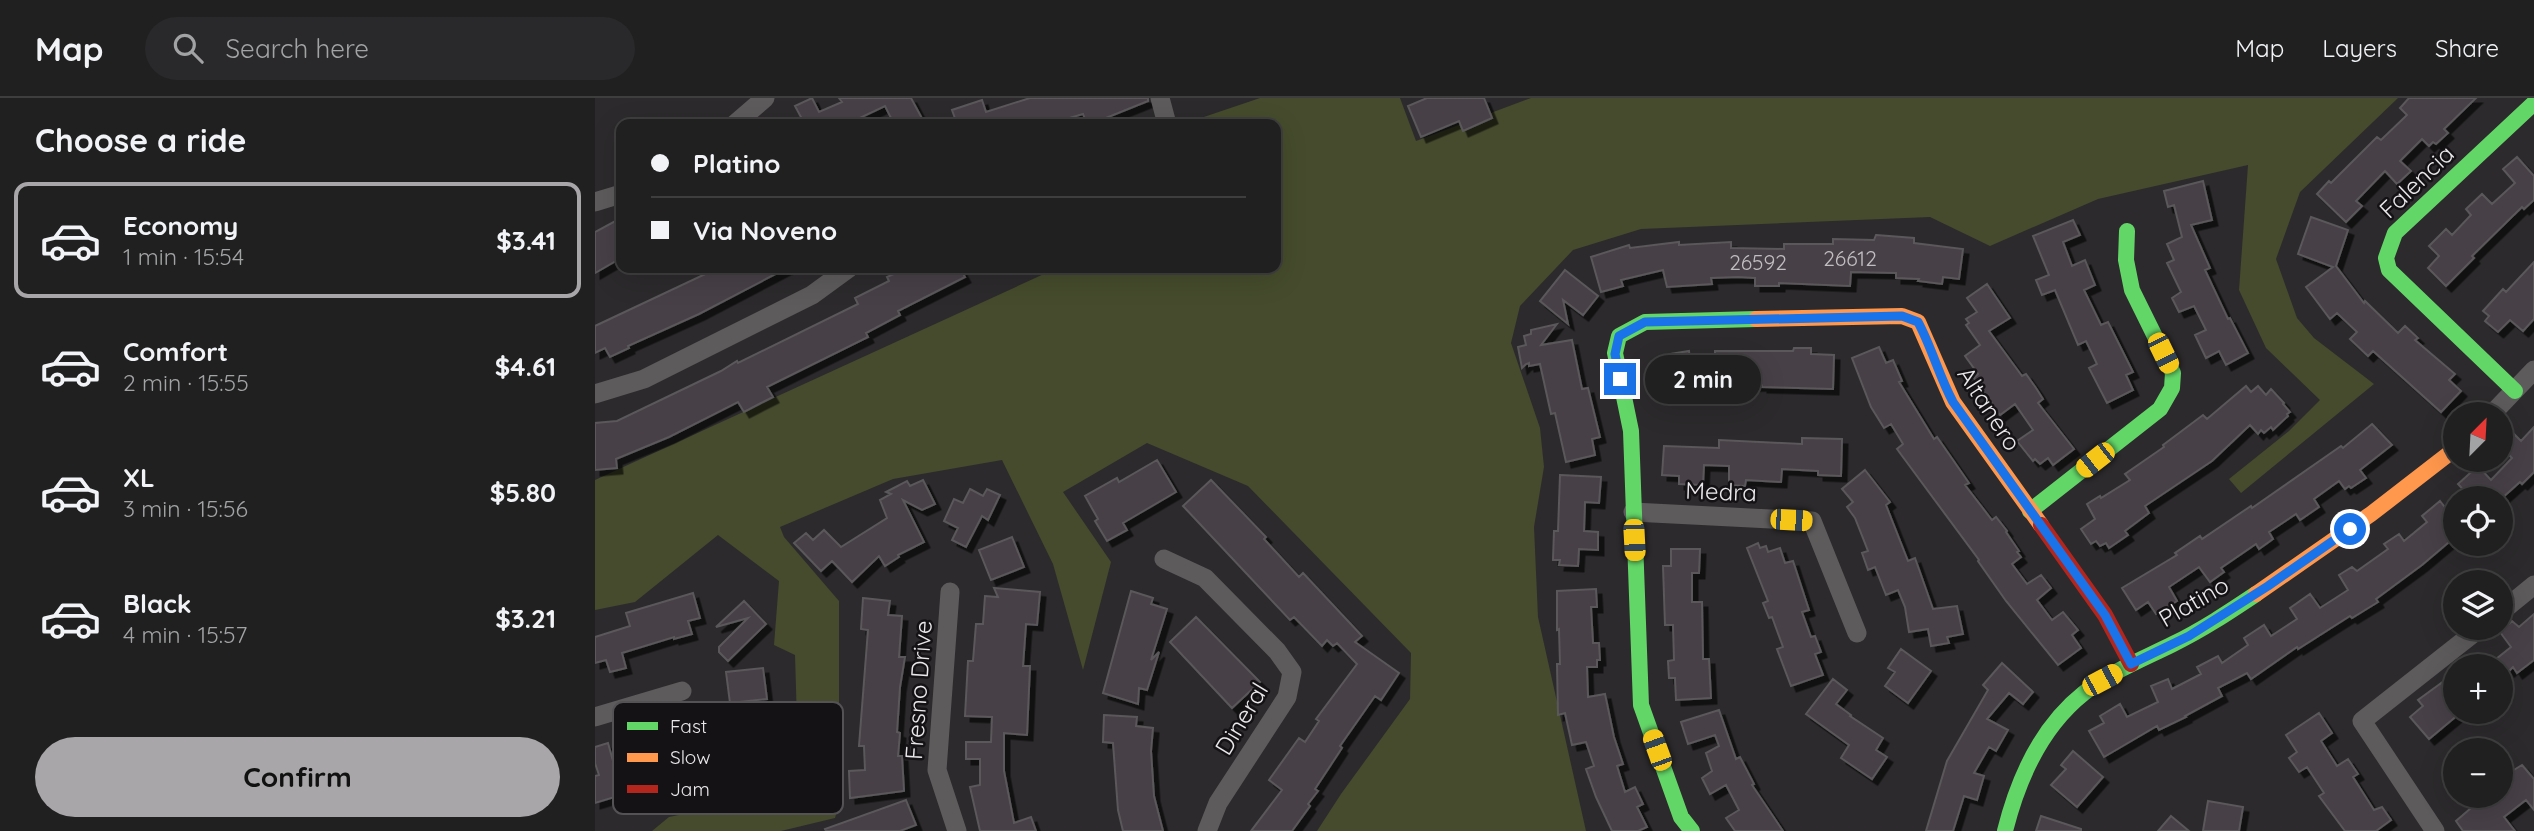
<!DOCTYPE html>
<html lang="en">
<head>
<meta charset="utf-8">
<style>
  :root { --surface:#212021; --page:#29282a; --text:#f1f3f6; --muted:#a2a3a5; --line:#3e3e3f; --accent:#a8a6a8 }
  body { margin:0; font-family:Quicksand,sans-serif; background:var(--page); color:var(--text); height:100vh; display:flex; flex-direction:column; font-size:26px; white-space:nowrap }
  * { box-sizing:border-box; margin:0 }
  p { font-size:23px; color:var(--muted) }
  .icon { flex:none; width:38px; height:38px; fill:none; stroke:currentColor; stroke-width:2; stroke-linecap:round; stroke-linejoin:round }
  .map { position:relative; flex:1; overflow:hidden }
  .drawer { display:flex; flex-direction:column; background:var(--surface); width:595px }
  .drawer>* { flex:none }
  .guide { position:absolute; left:21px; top:21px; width:665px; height:154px; border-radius:14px; box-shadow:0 7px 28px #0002,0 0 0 2px var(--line); display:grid; align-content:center; height:154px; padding:0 35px; background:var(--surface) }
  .needle { width:46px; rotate:24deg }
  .controls { position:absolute; left:1848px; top:304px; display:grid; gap:14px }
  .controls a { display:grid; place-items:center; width:70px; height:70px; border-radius:50%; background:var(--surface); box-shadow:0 7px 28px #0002,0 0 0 2px var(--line); font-size:35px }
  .end { position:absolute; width:32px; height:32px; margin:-16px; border:9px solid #1a73e8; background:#fff; box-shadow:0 0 0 4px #fff }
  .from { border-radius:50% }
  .bubble { position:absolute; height:49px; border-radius:24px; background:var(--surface); box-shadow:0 7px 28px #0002,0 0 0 2px var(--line); font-size:23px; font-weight:800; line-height:49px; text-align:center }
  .car { position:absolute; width:21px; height:42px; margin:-21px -10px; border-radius:9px; box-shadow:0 0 5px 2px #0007; background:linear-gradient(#f5c518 24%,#345 0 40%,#f5c518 0 76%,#345 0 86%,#f5c518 0) }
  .guide b { display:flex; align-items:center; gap:24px; height:66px; font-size:26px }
  .guide b+b { border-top:2px solid var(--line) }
  .guide i { width:18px; height:18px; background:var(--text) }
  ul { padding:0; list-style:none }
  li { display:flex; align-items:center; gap:21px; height:116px; margin:0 14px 10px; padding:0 21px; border:4px solid transparent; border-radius:14px }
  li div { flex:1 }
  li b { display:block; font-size:26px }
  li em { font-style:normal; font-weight:800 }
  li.selected { border-color:var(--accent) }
  li>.icon { width:63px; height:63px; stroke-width:1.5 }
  h2 { padding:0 35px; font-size:32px; line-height:84px }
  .primary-button { display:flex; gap:14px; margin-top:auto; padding:14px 35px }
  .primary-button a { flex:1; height:80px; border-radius:42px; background:var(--accent); color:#111; font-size:28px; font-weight:800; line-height:80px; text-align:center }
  header { display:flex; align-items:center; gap:42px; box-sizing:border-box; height:98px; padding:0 35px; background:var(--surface); border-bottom:2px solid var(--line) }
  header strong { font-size:33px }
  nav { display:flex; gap:38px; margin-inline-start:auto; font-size:24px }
  .search { width:490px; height:63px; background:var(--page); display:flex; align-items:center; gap:18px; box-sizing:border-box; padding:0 24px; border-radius:38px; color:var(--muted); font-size:26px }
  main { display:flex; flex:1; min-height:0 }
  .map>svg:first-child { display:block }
  .green { fill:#454b2c }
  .building { fill:#473f47; stroke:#5a585a; stroke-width:2; filter:url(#shadow) }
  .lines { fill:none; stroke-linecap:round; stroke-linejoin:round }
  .street { stroke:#5d5b5c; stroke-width:19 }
  .fast { stroke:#63d668; stroke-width:16 }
  .slow { stroke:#ff974d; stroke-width:16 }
  .jam { stroke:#b3261e; stroke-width:16 }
  .route { stroke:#1a73e8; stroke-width:9 }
  .labels { text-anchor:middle; stroke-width:5; stroke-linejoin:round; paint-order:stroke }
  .number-label { font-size:21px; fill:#c1bec1 }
  .street-label { font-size:24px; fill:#eae8ea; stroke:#141214 }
  .key { fill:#141214; stroke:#545254; stroke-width:2 }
  .key-label { font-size:19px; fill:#eae8ea }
</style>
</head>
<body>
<header>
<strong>Map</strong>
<div class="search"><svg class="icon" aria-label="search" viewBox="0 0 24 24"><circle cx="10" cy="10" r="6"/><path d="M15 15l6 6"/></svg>Search here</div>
<nav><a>Map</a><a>Layers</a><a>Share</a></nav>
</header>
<main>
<section class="drawer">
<h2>Choose a ride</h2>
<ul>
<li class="selected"><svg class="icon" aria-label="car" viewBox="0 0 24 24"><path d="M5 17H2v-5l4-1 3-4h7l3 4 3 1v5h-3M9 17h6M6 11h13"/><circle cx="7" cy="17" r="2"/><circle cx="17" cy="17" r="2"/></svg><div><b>Economy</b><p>1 min · 15:54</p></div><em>$3.41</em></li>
<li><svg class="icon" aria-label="car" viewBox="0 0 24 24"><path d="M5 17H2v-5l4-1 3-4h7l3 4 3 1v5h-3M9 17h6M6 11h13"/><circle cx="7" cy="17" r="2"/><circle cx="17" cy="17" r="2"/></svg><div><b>Comfort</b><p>2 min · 15:55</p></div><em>$4.61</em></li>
<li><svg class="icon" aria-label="car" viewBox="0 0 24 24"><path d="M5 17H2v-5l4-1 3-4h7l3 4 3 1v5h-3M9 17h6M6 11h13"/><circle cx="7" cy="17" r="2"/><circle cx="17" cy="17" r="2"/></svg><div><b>XL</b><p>3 min · 15:56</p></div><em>$5.80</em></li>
<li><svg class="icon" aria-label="car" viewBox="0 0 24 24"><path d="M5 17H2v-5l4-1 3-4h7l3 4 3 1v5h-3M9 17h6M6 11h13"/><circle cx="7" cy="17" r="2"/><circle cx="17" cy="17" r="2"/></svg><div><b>Black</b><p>4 min · 15:57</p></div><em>$3.21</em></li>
</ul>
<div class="primary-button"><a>Confirm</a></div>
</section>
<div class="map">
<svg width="1939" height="733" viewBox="0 0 1939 733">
  <defs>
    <filter id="shadow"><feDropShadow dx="5.5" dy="5.5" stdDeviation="0" flood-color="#0009"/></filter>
  </defs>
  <rect width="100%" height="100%" fill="#2c2a2c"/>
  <path class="green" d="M665 0H805L821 43 936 0H1803L1705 94 1681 161 1702 220 1719 240 1779 286 1646 395 1634 381 1694 333 1725 302 1671 250 1644 192 1653 67 1503 101 1395 148 1335 119 1046 131 978 152 925 208 916 245 945 330 949 369 939 429 943 519 991 733H722L746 696 815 601 816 555 653 388 552 345 468 394 516 464 488 572 458 466 407 362 298 381 185 429 189 439 244 503V706L240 720 186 733H57L74 719 108 712 217 698 224 631 202 624 200 557 179 547 184 483 123 437 40 504 0 512V382L462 170H681V26H597V23Z"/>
  <path class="building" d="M217 0 224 14 247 4 244 0H316L330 26H299L290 8 252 26H195L207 21 200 8Z
    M435 0H553V3L496 26H492L488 16 454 26H362L357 12 387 2 391 14Z
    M832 0H889L897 20 868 33 864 23 826 39 813 8Z
    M1814 0H1881L1849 31 1853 35 1841 46 1838 44 1834 48 1827 41 1805 63 1816 73 1802 86 1790 73 1761 103 1767 108 1751 124 1722 96 1734 83 1736 85 1782 39 1786 42 1812 17 1805 10Z
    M1922 59 1939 78V102L1929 111 1927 109 1877 158 1879 160 1851 188 1833 170 1844 158 1834 148 1851 131 1857 137 1876 117 1871 111 1887 96 1897 106 1920 85 1908 71Z
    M1608 83 1617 122 1596 127 1615 170 1610 172 1633 221 1635 220 1653 255 1631 267 1624 253 1611 260 1600 237 1611 232 1599 208 1584 214 1577 200 1586 194 1572 165 1579 162 1572 146 1587 139 1579 107 1573 109 1569 93Z
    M1716 119 1753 132 1741 168 1769 205 1770 203 1803 235 1810 228 1823 240 1820 242 1860 276 1854 282 1866 293 1846 314 1778 253 1773 258 1755 241 1762 234 1742 215 1735 221 1711 189 1738 169 1703 156Z
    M26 120V160L0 175V134Z
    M1478 122 1485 137 1468 144 1477 168 1490 162 1500 187 1489 192 1506 227 1513 224 1538 274 1531 277 1538 292 1512 305 1494 270 1502 266 1491 243 1483 247 1460 192 1447 197 1441 182 1454 177 1438 138Z
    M1281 137 1319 140V145L1368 151 1364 181 1348 179 1347 186 1323 183 1324 181 1301 180V175L1256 174 1255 188 1184 185V188H1160V180L1143 179 1116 180 1117 186 1072 189 1068 172 1026 182 1028 188 1006 194 996 159 1034 147 1035 150 1084 144V147L1136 144V150L1189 151V146H1238V141L1279 142Z
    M1939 164V221L1928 233 1915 222 1903 234 1890 223 1894 218 1888 213 1908 191 1911 194Z
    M123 170H192L104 216 33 248 34 250 15 259 10 250 0 255V228Z
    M312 170H365L370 179 303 213 305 217 271 235 273 239 172 289 178 299 166 305 149 314 143 304 74 339 21 361 22 370 0 372V325L22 323 126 273 142 263 143 265 263 206 260 200 294 183 292 179Z
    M970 172 1003 198 988 217 968 202 973 226 945 203Z
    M1392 186 1415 220 1394 233 1427 278 1431 276 1441 290 1448 301 1443 305 1479 351 1458 367 1453 360 1445 366 1440 361 1438 363 1422 343 1438 332 1420 306 1405 317 1379 280 1383 276 1370 258 1385 247 1371 227 1374 225 1371 221 1382 214 1372 200Z
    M962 226 946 247 977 242 987 291 993 290 1005 339 997 341 1000 357 971 364 960 315 956 316 945 266 934 268V265L931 266 927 270 923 249 931 247 929 238 936 236V232Z
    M1284 249 1291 265 1298 262 1307 283 1304 284 1339 341 1342 339 1374 385 1370 387 1397 422 1401 419 1412 433 1411 434 1424 453 1422 454 1426 459 1417 466 1432 486 1446 477 1456 490 1442 502 1457 522 1468 514 1483 532 1477 537 1486 550 1463 567 1411 503 1383 463 1384 462 1302 351 1308 346 1296 326 1289 330 1276 309 1257 260Z
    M1199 250H1216V256L1239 257 1238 291 1167 289V287L1099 291V293L1059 299 1056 273 1072 271 1071 260 1076 259 1075 256 1094 253 1095 262 1120 261V253H1198Z
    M1651 288 1656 294 1663 288 1671 297 1676 291 1689 305 1688 306 1695 314 1692 316 1693 318 1678 332 1676 329 1669 335 1666 332 1663 336 1655 327 1617 363 1550 408 1554 415 1530 433 1533 437 1514 450 1511 445 1505 448 1501 443 1496 446 1486 431 1500 421 1492 406 1505 398 1506 400 1535 382 1530 376 1569 349 1568 347 1608 317 1612 321Z
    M1777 326 1797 347 1765 372 1771 380 1756 390 1754 388 1750 391 1744 383 1719 401 1724 409 1705 422 1701 416 1674 434 1678 441 1664 451 1661 446 1626 470 1629 474 1615 484 1604 469 1574 489 1582 503 1561 516 1553 504 1541 512 1527 490 1582 457 1580 455 1605 438 1607 441 1656 408 1657 410 1746 348 1748 350Z
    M1939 329V374L1927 386 1925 384 1906 401H1877L1863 386 1883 368 1896 382 1917 360 1906 349V344L1917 334 1926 343Z
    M1207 340 1247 341 1246 378 1223 377V373L1187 371 1186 384 1151 382 1150 388 1134 387V368L1109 367 1108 387 1084 386V378L1067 377 1069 348 1124 350V342L1207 346Z
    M562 362 581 394 528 425 532 432 512 443 500 423 503 421 490 398 522 380 524 384Z
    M1270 372 1295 404 1291 407 1313 463 1320 460 1338 511 1362 508 1368 536 1352 539 1354 545 1336 548 1333 531 1314 534 1310 509 1303 492 1291 497 1280 469 1273 472 1267 455 1273 453 1260 420 1252 409 1258 404 1247 391Z
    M965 377 1006 379 1004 405 990 404 989 433 1003 434V452L984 451 983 468 964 467 965 462H958L959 433H963Z
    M328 382 340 406 327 412 308 402 329 444 303 457 304 459 290 468 284 458 257 484 237 463 226 473 199 445 211 435 218 442 229 432 246 449 292 420 285 402 296 396 291 394 312 383 315 388Z
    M616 382 671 439 669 441 704 479 708 475 767 538 760 544 804 575 786 602 780 598 745 648 747 650 720 691 723 693 713 706 715 708 697 733H656L687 692 674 682 704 640 710 644 724 623 721 621 762 566 742 545 738 548 732 542 727 548 699 519 695 522 588 408Z
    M375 391 388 398 392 391 405 397 393 422 387 418 371 449 357 442 363 430 349 423 359 401 368 405Z
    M1845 403 1860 422V439L1827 467 1781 501 1783 504 1757 520 1755 518 1703 551 1702 549 1656 581 1652 575 1623 590 1627 598 1590 618 1591 619 1564 632 1562 628 1509 659 1494 633 1509 625 1505 618 1525 606 1532 619 1563 604 1556 588 1573 581 1577 591 1606 576 1602 569 1623 558 1627 565 1653 547 1649 540 1669 527 1676 538 1702 521 1695 510 1715 496 1725 510 1753 492 1744 477 1757 469 1762 473 1793 451 1789 446 1804 436 1809 443 1832 424 1827 418Z
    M417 439 429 469 396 482 384 452Z
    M1163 445 1165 450 1171 448 1173 454 1185 450 1190 465 1198 463 1214 512 1207 514 1216 539 1220 538 1226 554 1220 556 1228 577 1196 588 1182 551 1188 549 1177 519 1174 520 1168 505 1173 503 1152 450Z
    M1076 451H1105L1104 475H1097V504H1107L1108 561H1114L1116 600 1081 602 1080 580H1074L1073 563 1079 562 1078 527H1070L1068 468H1076Z
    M399 490 445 494 442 527 431 526 428 568H435L432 637 409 635V673L419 725 436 719 441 733H385L375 689 385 687V661H371V644H396L397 619 370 618 373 563H378L381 526H388L390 498 403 499Z
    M1001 491 1002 509H996L998 545H1004L1005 562H1002V569H992L993 599 1010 596 1019 639 1028 666 1022 668 1030 694 1040 689 1048 706 1042 709 1052 729 1043 733H1017L1001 699 991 671 999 668 991 644 977 647 970 615 963 617 962 566H965L964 531 962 532V493Z
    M536 493 558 500 556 506 572 511 556 562 564 554 552 592 544 590 543 606 508 595Z
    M98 495 105 520 93 523 97 536 79 541V539L27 555 31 570 15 574 11 562 0 565V539L35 528 31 515Z
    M268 500 295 503 293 517 307 518 304 559H310L305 589 302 634 305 635 303 658H307L309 693 255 700 254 673 270 672 269 648H264L273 532 266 531Z
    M149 503 171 526 133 563 124 554V549L153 520 121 529Z
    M1939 516V562L1922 575 1918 569 1914 573 1910 569H1891L1916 549 1905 534 1917 523 1924 529Z
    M601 519 665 584 637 610 575 544Z
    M1306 551 1336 573 1313 605 1290 588 1300 574 1293 570Z
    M1407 565 1438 594 1428 606 1414 595 1392 621 1413 632 1401 653 1394 649 1379 675 1389 678 1382 702 1369 698 1358 733H1331L1352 663 1393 592 1388 587Z
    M168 570 172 601 135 605 131 574Z
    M1860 575V614L1864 616 1834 641 1815 619 1828 608 1823 602Z
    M1238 581 1252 592 1241 606 1256 617 1255 618 1288 640 1281 652 1292 659 1277 681 1246 660 1254 647 1211 616Z
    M1124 612 1141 661 1145 659 1159 686 1157 687 1188 733H1140L1131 720 1144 712 1131 687 1115 696 1107 680 1117 673 1111 655 1124 648 1120 637 1093 646 1086 624Z
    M1724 615 1737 635 1726 643 1742 668 1753 661 1763 676 1758 679 1779 712 1787 709 1796 722 1781 733H1750L1724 698 1729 695 1712 669 1704 674 1694 660 1702 654 1691 637Z
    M509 617 542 619 541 628 558 630 556 653 559 698 568 733H528L523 712 518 645 508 644Z
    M109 630 118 659 106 662 113 684 95 690 92 680 50 694 49 690 0 705V678L4 677 0 665V649L13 645 21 674 52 665 43 638 65 631 68 643Z
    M1478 653 1508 679 1482 709 1456 687 1471 671 1466 667Z
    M1927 667 1939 681V712L1931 702 1909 719 1920 733H1868L1861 723 1890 698H1906V680Z
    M311 702 321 727 305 733H231L230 731Z
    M1613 703 1648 709 1644 733H1608Z
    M1446 718 1486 731V733H1441Z
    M1576 718 1594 733H1563Z"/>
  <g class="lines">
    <path class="street" d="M565 0 572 26
      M140 26 170 0
      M0 104 26 96
      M0 296 49 281 217 197 254 170
      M1896 317 1939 272
      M1038 414 1217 423 1262 535
      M569 461 610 480 682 553 697 574 692 599 623 705 612 733
      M355 494 342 672 362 733
      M1906 514 1939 487
      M0 619 87 593
      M1840 733 1767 623 1885 530"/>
    <path class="fast" d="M1920 293 1794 172 1791 160 1800 135 1939 5
      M1435 413 1565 311 1577 290 1578 275 1537 192 1531 162 1532 133
      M1097 733 1086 719 1046 607 1036 333 1020 255 1024 238 1050 224 1161 221
      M1410 733C1423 681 1446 629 1489 595 1515 574 1548 561 1578 546 1607 532 1634 514 1661 496"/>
    <path class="slow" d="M1161 221 1307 218 1323 224 1358 304 1446 427
      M1661 496 1776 416 1860 351"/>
    <path class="jam" d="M1446 427 1510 517 1536 566"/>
  </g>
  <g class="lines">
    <path class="route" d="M1025 281 1020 256 1024 238 1050 224 1307 218 1323 224C1337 250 1344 278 1358 304L1510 517 1536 566 1594 538 1673 488 1755 431"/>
  </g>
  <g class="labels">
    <g class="number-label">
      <text x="1255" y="168">26612</text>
      <text x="1163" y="172">26592</text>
    </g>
    <g class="street-label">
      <text transform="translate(1822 84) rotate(-44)" y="8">Falencia</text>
      <text transform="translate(1394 311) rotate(57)" y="8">Altanero</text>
      <text transform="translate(1126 394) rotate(2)" y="8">Medra</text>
      <text transform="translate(1599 504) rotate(-30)" y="8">Platino</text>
      <text transform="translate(324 592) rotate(-86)" y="8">Fresno Drive</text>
      <text transform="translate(647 621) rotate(-59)" y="8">Dineral</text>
    </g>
  </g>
  <rect x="18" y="604" width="230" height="112" rx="10" class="key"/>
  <rect x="32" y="624" width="31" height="8" fill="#63d668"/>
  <rect x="32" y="655" width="31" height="9" fill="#ff974d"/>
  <rect x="32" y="687" width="31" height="8" fill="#b3261e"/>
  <g class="key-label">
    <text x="75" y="635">Fast</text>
    <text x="75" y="666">Slow</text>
    <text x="75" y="698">Jam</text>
  </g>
</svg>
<div class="controls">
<a><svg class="needle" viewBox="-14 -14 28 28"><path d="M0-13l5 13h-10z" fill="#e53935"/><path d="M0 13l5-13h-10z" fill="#a2a3a5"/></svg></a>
<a><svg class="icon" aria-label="locate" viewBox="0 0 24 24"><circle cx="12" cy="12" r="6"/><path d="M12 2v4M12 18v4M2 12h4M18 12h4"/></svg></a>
<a><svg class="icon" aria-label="layers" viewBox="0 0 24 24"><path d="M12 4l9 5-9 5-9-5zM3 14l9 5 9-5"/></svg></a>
<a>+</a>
<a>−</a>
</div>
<i class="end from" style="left:1755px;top:431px"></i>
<i class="end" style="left:1025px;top:281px"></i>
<div class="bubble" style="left:1050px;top:257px;width:116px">2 min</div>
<i class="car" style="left:1568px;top:255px;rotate:154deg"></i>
<i class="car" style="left:1500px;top:362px;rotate:232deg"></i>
<i class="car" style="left:1196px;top:422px;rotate:93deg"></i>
<i class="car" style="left:1039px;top:442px;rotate:177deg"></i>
<i class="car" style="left:1507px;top:582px;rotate:62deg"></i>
<i class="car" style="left:1062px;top:652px;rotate:340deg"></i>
<div class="guide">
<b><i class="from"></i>Platino</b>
<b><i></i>Via Noveno</b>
</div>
</div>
</main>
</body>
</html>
